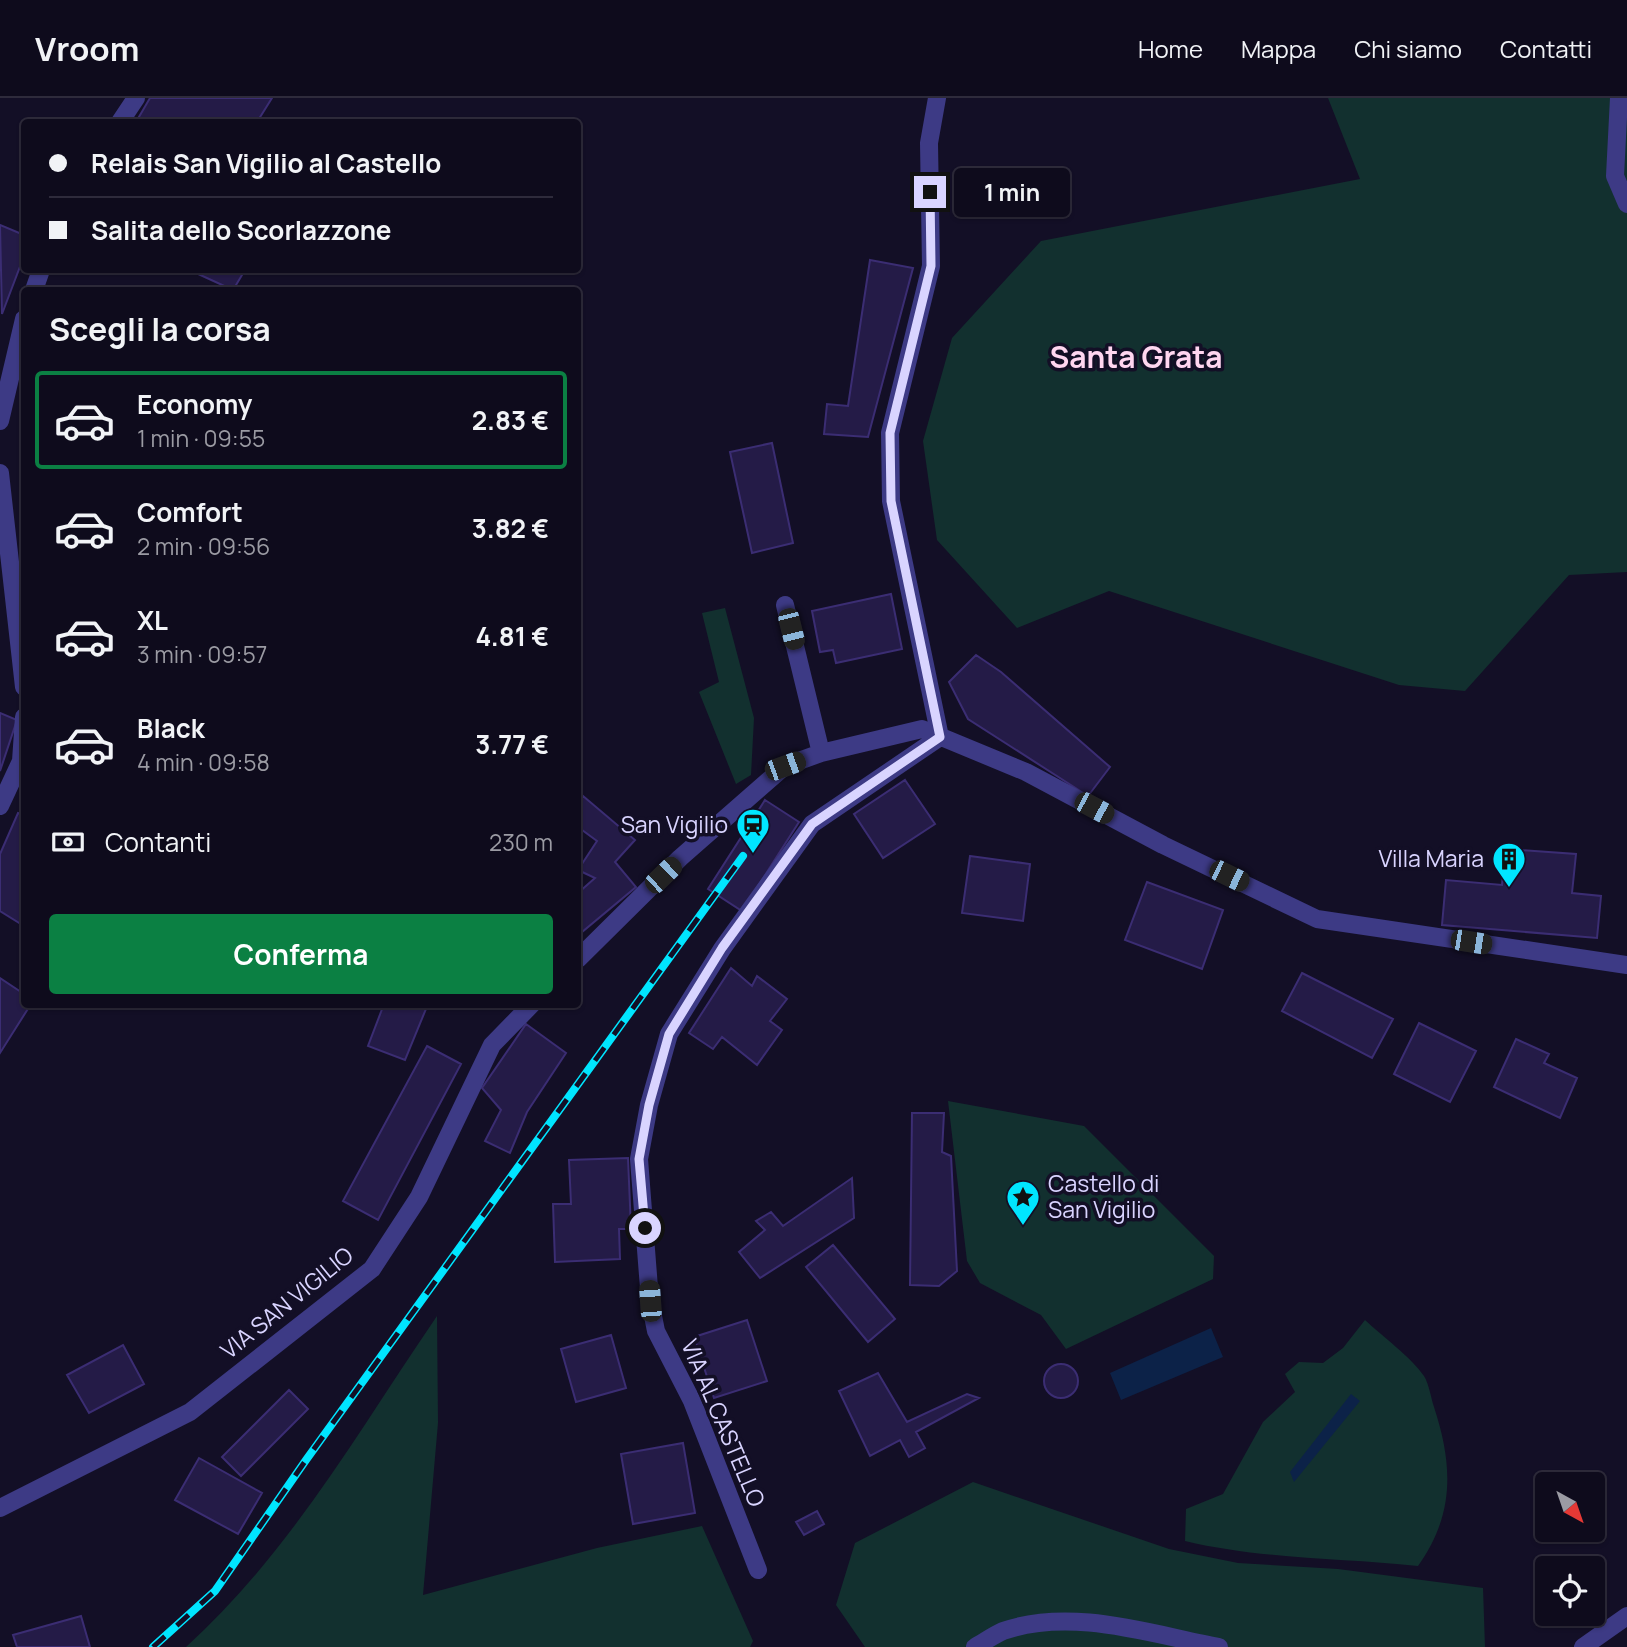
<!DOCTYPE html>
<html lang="it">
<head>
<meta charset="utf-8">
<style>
  :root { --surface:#0e0b1c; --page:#171425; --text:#f1f3f6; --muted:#9b9ba3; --line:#2e2b3b; --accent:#0b8043 }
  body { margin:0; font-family:Manrope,sans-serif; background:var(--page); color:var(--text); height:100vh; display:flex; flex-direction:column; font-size:26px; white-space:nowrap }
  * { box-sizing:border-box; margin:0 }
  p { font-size:23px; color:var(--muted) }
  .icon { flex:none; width:38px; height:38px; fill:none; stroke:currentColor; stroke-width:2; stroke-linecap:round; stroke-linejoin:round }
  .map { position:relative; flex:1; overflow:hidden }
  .side { position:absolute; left:21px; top:189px; width:560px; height:721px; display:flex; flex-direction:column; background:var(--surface); border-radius:7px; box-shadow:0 2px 5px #0004,0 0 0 2px var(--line) }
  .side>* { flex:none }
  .hud { position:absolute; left:21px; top:21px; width:560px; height:154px; border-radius:7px; box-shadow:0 2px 5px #0004,0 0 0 2px var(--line); display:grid; align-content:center; height:154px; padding:0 28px; background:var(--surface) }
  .needle { width:46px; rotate:140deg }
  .tools { position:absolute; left:1535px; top:1374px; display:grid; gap:14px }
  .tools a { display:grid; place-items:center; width:70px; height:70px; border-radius:7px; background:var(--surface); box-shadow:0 2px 5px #0004,0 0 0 2px var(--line); font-size:35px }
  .end { position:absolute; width:32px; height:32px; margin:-16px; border:9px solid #d9d4ff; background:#111; box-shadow:0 0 0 4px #111 }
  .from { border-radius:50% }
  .bubble { position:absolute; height:49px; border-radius:7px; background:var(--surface); box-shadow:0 2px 5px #0004,0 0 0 2px var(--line); font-size:23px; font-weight:700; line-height:49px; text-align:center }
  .car { position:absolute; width:21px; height:42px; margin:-21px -10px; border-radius:9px; box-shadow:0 0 5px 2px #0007; background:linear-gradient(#222 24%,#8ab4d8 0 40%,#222 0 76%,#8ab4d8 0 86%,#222 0) }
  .hud b { display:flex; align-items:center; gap:24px; height:66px; font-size:26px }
  .hud b+b { border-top:2px solid var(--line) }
  .hud i { width:18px; height:18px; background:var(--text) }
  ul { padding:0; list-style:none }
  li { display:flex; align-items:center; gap:21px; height:98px; margin:0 14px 10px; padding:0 14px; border:4px solid transparent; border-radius:7px }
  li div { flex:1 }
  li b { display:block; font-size:26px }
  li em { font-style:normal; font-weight:700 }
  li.current { border-color:var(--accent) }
  li>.icon { width:63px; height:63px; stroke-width:1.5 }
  h2 { padding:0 28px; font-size:32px; line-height:84px }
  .pay { display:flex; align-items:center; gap:18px; height:77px; padding:0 28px; font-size:26px }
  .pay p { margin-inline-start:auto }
  .cta { display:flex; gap:14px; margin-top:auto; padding:14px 28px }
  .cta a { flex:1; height:80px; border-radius:7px; background:var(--accent); color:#fff; font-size:28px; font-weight:700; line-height:80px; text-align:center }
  header { display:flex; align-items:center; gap:42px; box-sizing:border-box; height:98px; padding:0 35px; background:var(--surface); border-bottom:2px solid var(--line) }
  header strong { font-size:33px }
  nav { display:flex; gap:38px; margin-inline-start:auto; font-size:24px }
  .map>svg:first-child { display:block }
  .green { fill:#12302f }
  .water { fill:#0c2248 }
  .building { fill:#241b47; stroke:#3b2d73; stroke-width:2 }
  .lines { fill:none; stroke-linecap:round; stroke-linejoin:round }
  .minor { stroke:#3d3a85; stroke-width:18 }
  .rail-casing { stroke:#00e5ff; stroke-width:8 }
  .rail { stroke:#130f26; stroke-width:5; stroke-dasharray:16; stroke-linecap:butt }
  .route { stroke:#d9d4ff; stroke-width:9 }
  .labels { text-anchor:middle; stroke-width:7; stroke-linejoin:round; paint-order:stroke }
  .poi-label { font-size:23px; fill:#d9d4ff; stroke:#130f26; text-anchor:end }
  .street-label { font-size:23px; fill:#d9d4ff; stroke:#130f26 }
  .district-label { font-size:30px; font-weight:bold; fill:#ffd6f0; stroke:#130f26 }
</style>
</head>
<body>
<header>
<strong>Vroom</strong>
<nav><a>Home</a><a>Mappa</a><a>Chi siamo</a><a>Contatti</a></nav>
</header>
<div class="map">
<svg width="1627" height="1549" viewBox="0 0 1627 1549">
  <rect width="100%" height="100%" fill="#130f26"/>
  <path class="green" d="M1328 0H1627V474L1569 477 1465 593 1399 587 1109 493 1017 530 937 442 923 343 952 240 1041 143 1360 81Z
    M725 510 754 620 751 677 736 686 699 594 719 584 702 515Z
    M948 1003 1084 1028 1214 1158 1213 1181 1066 1251 1041 1217 980 1185 967 1163Z
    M437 1218 438 1325 423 1497 597 1450 702 1428 753 1543 750 1549H186C289 1456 359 1332 437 1218Z
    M1365 1222C1382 1238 1411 1259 1424 1278 1429 1286 1431 1300 1434 1309 1453 1367 1455 1416 1418 1468 1340 1460 1260 1461 1185 1443L1186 1411 1223 1396 1263 1324 1295 1294 1285 1276 1299 1264 1323 1265 1343 1250Z
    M973 1384 1169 1451 1238 1465 1338 1471 1483 1490 1485 1549H865L836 1507 855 1445Z"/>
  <path class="water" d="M1211 1230 1223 1259 1121 1302 1110 1275Z
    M1351 1296 1360 1303 1294 1384 1290 1374Z"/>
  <path class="building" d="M150 0H272L257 24H136Z
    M0 127 24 137V158L2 216Z
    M870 162 913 170 868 339 824 336 827 306 848 308Z
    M198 172H245L233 192 196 175Z
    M772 345 793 445 752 455 730 354Z
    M891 496 902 551 836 565 833 552 820 554 812 513Z
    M976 557 1001 574 1110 669 1088 698 968 621 949 584Z
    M0 615 17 622 0 673Z
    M905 682 935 726 883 760 854 716Z
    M583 698 635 742 615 764 636 789 582 834 578 829V795L595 780 578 772 597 743 578 729V705Z
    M765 702 799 724 742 813 708 791Z
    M18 715 24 717V828L0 813V756Z
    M1505 751 1576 756 1572 795 1601 798 1597 840 1442 827 1446 782 1502 787Z
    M970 758 1030 766 1023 823 962 815Z
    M1147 784 1223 812 1202 871 1125 842Z
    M731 870 752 888 757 878 787 901 770 923 782 932 757 967 722 939 713 951 689 935Z
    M1302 875 1393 921 1372 960 1282 913Z
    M0 880 24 896V906H31L0 955Z
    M384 906H428L405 962 368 948Z
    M1419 925 1476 953 1450 1004 1394 976Z
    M526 926 566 955 527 1014 510 1055 485 1043 501 1012 482 990Z
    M1516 941 1549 956 1544 965 1577 980 1560 1020 1494 989Z
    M427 948 461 966 378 1122 343 1103Z
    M912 1015H944L942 1054 951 1058 957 1173 939 1188 910 1187Z
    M628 1060 631 1131H619L620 1161 555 1164 553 1106H571L569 1062Z
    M852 1080 854 1120 760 1180 739 1154 765 1132 756 1123 771 1114 783 1128Z
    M833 1147 895 1221 868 1244 806 1169Z
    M747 1222 767 1283 714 1300 694 1239Z
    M611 1237 626 1290 576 1304 561 1251Z
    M123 1247 144 1286 89 1315 67 1277Z
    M1044 1283a17 17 0 1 1 34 0a17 17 0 1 1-34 0Z
    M878 1275 907 1324 967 1296 979 1300 916 1334 925 1350 909 1359 900 1342 870 1358 839 1293Z
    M289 1292 308 1311 241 1378 222 1359Z
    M683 1345 695 1415 633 1426 621 1356Z
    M199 1360 262 1395 238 1436 175 1402Z
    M817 1413 824 1426 804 1437 796 1424Z
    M81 1518 90 1549H17L13 1537Z"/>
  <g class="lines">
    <path class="minor" d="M937 0 929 45 931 168 890 335 891 403 940 639
      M1619 0 1615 78 1627 106
      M120 24 136 0
      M34 192 41 172
      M0 323 24 221
      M0 375 24 589
      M785 507 821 655
      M0 708 21 663 24 619
      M578 861 680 760 785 668 821 655 922 631 1026 674 1163 747 1317 821 1627 867
      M0 1410 190 1314 372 1171 419 1099 492 947 532 906
      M758 1472 692 1303 656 1233 650 1203 639 1061 649 1007 669 936 722 851 812 726 940 639
      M975 1549C984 1544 994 1537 1003 1533 1072 1509 1150 1536 1219 1549
      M1583 1549 1627 1518"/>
    <defs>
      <path id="rail" d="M153 1549 215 1493 306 1362 743 758"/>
    </defs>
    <use href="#rail" class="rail-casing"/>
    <use href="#rail" class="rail"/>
  </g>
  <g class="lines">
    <path class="route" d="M645 1130 639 1061 649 1007 669 936 722 850 812 726 940 639 891 403 890 335 931 168 930 94"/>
  </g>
  <defs>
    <symbol id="station-pin" viewBox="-11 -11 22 30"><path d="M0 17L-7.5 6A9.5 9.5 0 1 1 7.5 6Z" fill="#00e5ff" stroke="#130f26"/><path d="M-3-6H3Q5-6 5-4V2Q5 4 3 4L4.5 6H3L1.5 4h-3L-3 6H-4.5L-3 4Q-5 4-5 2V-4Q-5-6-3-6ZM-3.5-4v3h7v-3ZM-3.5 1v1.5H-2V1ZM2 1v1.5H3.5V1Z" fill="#111"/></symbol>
    <symbol id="building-pin" viewBox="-11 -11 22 30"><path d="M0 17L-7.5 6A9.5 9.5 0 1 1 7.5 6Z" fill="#00e5ff" stroke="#130f26"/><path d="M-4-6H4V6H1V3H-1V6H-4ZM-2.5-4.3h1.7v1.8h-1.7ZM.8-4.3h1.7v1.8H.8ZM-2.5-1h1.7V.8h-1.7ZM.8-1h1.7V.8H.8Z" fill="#111"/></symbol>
    <symbol id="sight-pin" viewBox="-11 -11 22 30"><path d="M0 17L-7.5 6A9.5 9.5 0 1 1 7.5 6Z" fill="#00e5ff" stroke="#130f26"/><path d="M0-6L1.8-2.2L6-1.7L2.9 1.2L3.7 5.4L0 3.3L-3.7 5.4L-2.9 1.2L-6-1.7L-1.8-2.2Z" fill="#111"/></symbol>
  </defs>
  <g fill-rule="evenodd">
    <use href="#station-pin" x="734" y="708" width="38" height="52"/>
    <use href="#building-pin" x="1490" y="742" width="38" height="52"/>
    <use href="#sight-pin" x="1004" y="1080" width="38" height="52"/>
  </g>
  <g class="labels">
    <g class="poi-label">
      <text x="728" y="735">San Vigilio</text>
      <text x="1484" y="769">Villa Maria</text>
      <text x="1048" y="1094" text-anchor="start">Castello di<tspan x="1048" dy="26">San Vigilio</tspan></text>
    </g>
    <g class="street-label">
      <text transform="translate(287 1205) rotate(-39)" y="8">VIA SAN VIGILIO</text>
      <text transform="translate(723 1325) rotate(67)" y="8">VIA AL CASTELLO</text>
    </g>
    <g class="district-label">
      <text x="1136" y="270">Santa Grata</text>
    </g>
  </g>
</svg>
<div class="tools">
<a><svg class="needle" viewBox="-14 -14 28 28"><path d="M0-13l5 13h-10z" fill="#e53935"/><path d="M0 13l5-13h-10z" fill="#9b9ba3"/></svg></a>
<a><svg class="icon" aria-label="locate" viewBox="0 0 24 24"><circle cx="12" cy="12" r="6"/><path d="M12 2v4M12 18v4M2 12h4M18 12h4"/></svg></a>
</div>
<i class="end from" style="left:645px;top:1130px"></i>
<i class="end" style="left:930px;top:94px"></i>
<div class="bubble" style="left:954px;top:70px;width:116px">1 min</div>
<i class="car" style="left:791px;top:531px;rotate:166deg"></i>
<i class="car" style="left:785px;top:668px;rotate:70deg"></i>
<i class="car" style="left:1094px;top:710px;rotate:118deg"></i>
<i class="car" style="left:663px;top:777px;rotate:46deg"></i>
<i class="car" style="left:1229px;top:778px;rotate:116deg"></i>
<i class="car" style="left:1471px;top:844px;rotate:99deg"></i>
<i class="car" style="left:650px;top:1203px;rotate:356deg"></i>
<div class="hud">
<b><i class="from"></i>Relais San Vigilio al Castello</b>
<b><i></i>Salita dello Scorlazzone</b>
</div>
<section class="side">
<h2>Scegli la corsa</h2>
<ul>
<li class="current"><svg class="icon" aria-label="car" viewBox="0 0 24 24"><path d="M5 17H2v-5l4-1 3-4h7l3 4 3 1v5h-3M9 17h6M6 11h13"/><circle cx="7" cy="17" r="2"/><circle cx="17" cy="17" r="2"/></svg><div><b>Economy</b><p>1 min · 09:55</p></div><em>2.83 €</em></li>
<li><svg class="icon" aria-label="car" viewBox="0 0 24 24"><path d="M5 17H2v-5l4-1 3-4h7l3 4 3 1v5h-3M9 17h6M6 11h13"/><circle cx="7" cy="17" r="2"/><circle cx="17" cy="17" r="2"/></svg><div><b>Comfort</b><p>2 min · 09:56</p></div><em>3.82 €</em></li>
<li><svg class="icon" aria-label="car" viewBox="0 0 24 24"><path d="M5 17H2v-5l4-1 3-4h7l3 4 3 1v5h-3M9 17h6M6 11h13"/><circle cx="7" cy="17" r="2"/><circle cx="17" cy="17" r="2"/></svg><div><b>XL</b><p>3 min · 09:57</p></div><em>4.81 €</em></li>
<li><svg class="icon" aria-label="car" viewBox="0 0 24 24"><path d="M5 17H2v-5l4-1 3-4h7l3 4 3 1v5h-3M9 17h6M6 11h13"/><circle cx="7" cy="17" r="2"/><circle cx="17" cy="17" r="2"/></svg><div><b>Black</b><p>4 min · 09:58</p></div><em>3.77 €</em></li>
</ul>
<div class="pay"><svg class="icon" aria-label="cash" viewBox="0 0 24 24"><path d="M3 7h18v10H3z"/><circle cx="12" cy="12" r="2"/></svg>Contanti<p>230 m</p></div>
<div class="cta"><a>Conferma</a></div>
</section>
</div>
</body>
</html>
